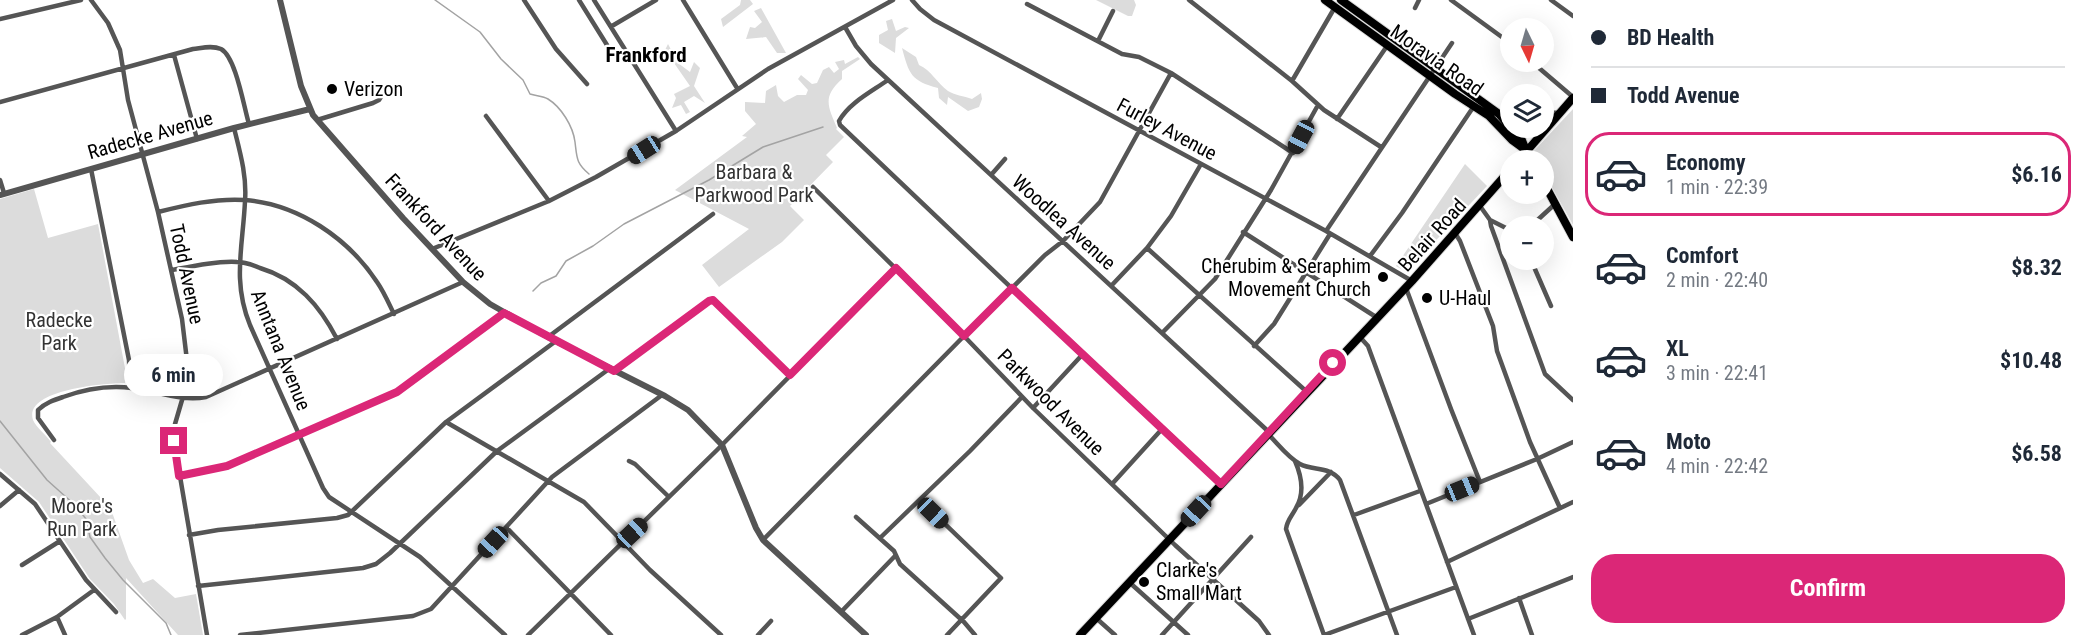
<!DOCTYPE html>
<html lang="en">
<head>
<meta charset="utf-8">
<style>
  :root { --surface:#fff; --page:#f2f2f3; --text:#1f2937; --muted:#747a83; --line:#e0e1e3; --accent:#db2777 }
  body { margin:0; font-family:"Roboto Condensed",sans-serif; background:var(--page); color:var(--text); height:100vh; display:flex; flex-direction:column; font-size:22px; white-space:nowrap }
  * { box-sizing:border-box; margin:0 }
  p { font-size:20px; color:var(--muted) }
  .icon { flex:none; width:33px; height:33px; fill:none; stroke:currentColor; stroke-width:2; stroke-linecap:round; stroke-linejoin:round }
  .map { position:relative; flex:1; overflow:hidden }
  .details { display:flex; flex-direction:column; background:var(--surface); width:510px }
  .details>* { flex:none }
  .hud { display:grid; align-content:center; height:132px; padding:0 18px; background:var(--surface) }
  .needle { width:39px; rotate:175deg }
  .tools { position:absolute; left:1500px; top:18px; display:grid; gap:12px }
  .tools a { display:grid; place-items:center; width:54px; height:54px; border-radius:50%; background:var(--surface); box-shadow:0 6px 24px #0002; font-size:30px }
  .end { position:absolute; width:27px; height:27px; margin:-14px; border:8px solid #db2777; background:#fff; box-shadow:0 0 0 3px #fff }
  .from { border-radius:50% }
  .bubble { position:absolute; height:42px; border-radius:21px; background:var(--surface); box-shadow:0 6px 24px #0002; font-size:20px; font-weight:700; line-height:42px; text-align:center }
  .car { position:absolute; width:18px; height:36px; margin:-18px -9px; border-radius:8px; box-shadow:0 0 4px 2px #0007; background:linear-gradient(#222 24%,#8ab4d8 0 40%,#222 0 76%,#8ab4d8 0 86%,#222 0) }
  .hud b { display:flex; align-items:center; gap:21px; height:57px; font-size:22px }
  .hud b+b { border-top:2px solid var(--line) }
  .hud i { width:15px; height:15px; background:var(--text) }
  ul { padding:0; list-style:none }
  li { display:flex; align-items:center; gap:18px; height:84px; margin:0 12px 9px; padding:0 6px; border:3px solid transparent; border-radius:24px }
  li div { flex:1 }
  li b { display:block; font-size:22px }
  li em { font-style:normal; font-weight:700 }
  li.current { border-color:var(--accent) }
  li>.icon { width:54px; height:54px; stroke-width:1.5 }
  .cta { display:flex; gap:12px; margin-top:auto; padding:12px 18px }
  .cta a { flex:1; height:69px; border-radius:24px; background:var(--accent); color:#fff; font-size:24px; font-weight:700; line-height:69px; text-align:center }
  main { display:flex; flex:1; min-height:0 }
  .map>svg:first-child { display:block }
  .green { fill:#dcdcdc }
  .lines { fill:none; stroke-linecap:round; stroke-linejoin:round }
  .stream { stroke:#a3a3a3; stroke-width:1.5 }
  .primary-casing { stroke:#dbdbdb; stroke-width:10 }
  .minor { stroke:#555; stroke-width:4.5 }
  .tertiary { stroke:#555; stroke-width:6 }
  .primary { stroke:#000; stroke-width:8 }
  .route { stroke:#db2777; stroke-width:8 }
  .poi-dot { fill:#000; stroke:#fff; stroke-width:2 }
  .labels { text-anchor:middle; stroke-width:4.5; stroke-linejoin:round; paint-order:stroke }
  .street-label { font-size:20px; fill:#000; stroke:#fff }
  .poi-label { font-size:20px; fill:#000; stroke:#fff; text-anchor:start }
  .park-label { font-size:20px; fill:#333; stroke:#fff }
  .neighbourhood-label { font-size:21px; font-weight:bold; fill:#000; stroke:#fff }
</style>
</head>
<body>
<main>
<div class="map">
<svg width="1573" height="635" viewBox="0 0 1573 635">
  <rect width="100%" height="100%" fill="#fff"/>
  <path class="green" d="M741 0H750L753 4 723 27 721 19 740 5Z
    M1096 0H1134L1136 5 1132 16H1128Z
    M761 8 786 53H777L766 37 746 39 750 27 755 28 762 22 754 11Z
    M892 19 896 31 905 27 909 28 896 38 895 53 879 43V35L888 30 886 21Z
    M668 44 678 63 690 72 694 62 700 68 694 86 705 103 694 96 684 102 690 112 686 114 681 105 672 108 676 98 674 94 690 86 665 50Z
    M902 48 916 57 919 65C931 70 937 83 948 91 954 95 964 96 972 99L981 93 982 99 979 107 968 111 948 97 947 105 939 98 938 88C911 81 909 74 902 48Z
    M858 57 860 59 842 71V79C822 97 828 106 837 128L836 129 844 137 826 155 833 162 790 206 804 220 782 242 719 287 702 265 749 229 675 190 747 137 742 136 756 124 745 111V102L765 103 766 91 776 85 778 96 784 102 797 95H806L808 90 798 79 801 75 812 84 817 83 823 70 829 67 834 73 839 69 835 62 844 60 845 64Z
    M1573 109V225L1544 173V160H1536L1532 153Z
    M1465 164 1487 186 1409 269 1406 272 1396 266Z
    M34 189 48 238 98 224 127 379 125 383C108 383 23 389 33 420 36 427 46 435 51 442L50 443 102 499 113 515 129 560 143 583 153 579 175 598 196 594 203 635H178L126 578V619L125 620 114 604 90 579 39 502 0 468V199Z"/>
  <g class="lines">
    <path class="stream" d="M435 0 480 32 501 59 523 80 530 94C536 96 543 96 548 99 561 107 573 126 575 142 577 158 576 163 589 174
      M533 291 541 283 556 276 566 261 593 246 624 224 709 180 763 147 823 127
      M0 421 47 480 76 506 86 519 90 537 105 558 123 580 166 623 171 635"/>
    <defs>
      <path id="primary" d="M1325 0 1455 94 1489 116 1512 140 1527 151
        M1341 0 1499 114 1510 127
        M1511 128 1521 138 1530 160
        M1523 128 1530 129 1542 128
        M1519 160 1573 98
        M1544 183 1573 237
        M1080 635 1412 281 1510 170"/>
    </defs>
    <use href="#primary" class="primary-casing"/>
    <path class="minor" d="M91 0 108 23 120 50 128 100 158 212 182 319 188 369 187 383 175 424 174 441 207 635
      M524 0 556 49 587 84
      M579 0 607 45
      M594 0 676 131
      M683 0 737 88
      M912 0 920 9 934 20 1326 231 1412 281
      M1189 0 1292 81 1324 110 1381 147
      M1451 0 1510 43
      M1551 0 1573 16
      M1027 4 1122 54 1139 57 1171 73 1293 153
      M1415 8 1419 0
      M0 19 81 0
      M612 26 656 0
      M845 27 856 46 871 64 1270 433
      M1098 41 1113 11
      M174 55 197 139
      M1532 62 1573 97
      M888 80C871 92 849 103 839 121L840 125 1082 355 1221 484
      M1292 81 1335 7
      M0 102 193 49C202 48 212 45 221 49 236 57 244 108 249 124
      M1544 112 1559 113
      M486 116 549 201
      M1337 119 1387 46
      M317 120 373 103 379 100 381 97
      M234 128C240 152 247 176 245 201 243 246 232 281 250 325L323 488 329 497 420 557 505 635
      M91 169 129 360 130 388
      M991 175 1005 159
      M0 180 4 193
      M813 187 964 336 1033 408 1175 545 1259 621 1269 635
      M1480 206 1490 220 1510 230
      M158 212C186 205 215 198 245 200 298 204 348 238 377 282 384 292 389 304 394 314
      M1490 220 1491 226 1545 374 1573 400
      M1531 226 1555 204
      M1326 231 1452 43
      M1243 232 1376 317
      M1455 233 1460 241 1493 326 1497 351 1530 442 1560 508
      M1147 248 1307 392
      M432 249 549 201 596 177 676 131 768 69 893 0
      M1370 256 1402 213 1474 106
      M1531 260 1551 306
      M172 270C193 266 216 261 237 262 245 262 253 265 260 268 297 279 320 306 337 339
      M1112 285 1147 248 1171 216 1201 164
      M1406 288 1451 409 1480 482
      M1162 333 1215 279 1271 190 1318 105
      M1359 336 1368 346 1474 635
      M548 337 713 214
      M1254 346 1274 324 1330 234
      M614 371 709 301 713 300 790 375
      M1033 408 1082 355
      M446 422 584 502 650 570 721 635
      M1268 434C1278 444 1288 458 1300 464 1313 471 1330 466 1340 480L1397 635
      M54 440 38 418V410C45 403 54 400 63 397 85 389 108 385 132 388 156 391 182 402 206 397L463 282
      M629 461 635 464 669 497
      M1295 461C1302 477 1305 493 1296 508 1292 516 1287 520 1286 529L1324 635
      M0 474 35 504 86 580 116 612
      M179 476 227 466 397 392 504 313
      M1112 484 1162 429
      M920 500 1001 578 947 635
      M1426 504 1537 459 1573 442
      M1299 505 1331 472
      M0 506 19 490
      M1354 515 1420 491
      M856 517 894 551 900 564 964 622 975 635
      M507 528 611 635
      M189 535 218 530 337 518 348 515 446 422 556 341
      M880 538 970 451 1022 397
      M763 540 964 336 1045 255 1063 241 1100 202 1171 73
      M1447 562 1573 502
      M22 565 60 541
      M1129 582 1188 635
      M198 586 363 568 376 564 390 553 497 451 609 369
      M1519 598 1532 635
      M841 612 895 556
      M57 617 65 635
      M1096 618 1115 635
      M1468 619 1573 577
      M22 635 57 617 94 590
      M240 635 413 616 431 609 552 477 662 395
      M528 635 717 450 896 268
      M758 635 771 621
      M1162 635 1251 537
      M1324 635 1456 587"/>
    <path class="tertiary" d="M280 0 301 86 313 115 403 218 463 282 490 304 548 337 665 396 688 410 722 445 756 528 763 540 866 635
      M0 195 234 128 310 109"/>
    <use href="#primary" class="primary"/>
  </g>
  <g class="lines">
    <path class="route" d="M174 441 179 476 227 466 397 392 504 313 614 371 709 301 713 300 790 375 896 268 964 336 1012 288 1221 484 1333 363"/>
  </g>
  <g class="poi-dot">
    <circle cx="332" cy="89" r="6"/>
    <circle cx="1383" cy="277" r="6"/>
    <circle cx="1427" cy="298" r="6"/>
    <circle cx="1144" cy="582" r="6"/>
  </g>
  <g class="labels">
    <g class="street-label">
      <text transform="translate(1437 60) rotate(35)" y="7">Moravia Road</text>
      <text transform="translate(1167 129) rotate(28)" y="7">Furley Avenue</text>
      <text transform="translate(150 135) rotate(-16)" y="7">Radecke Avenue</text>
      <text transform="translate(1064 222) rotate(42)" y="7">Woodlea Avenue</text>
      <text transform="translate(436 227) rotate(47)" y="7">Frankford Avenue</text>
      <text transform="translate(1432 235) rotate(-48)" y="7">Belair Road</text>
      <text transform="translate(187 274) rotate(78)" y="7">Todd Avenue</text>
      <text transform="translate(281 350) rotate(68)" y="7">Anntana Avenue</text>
      <text transform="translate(1051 402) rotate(45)" y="7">Parkwood Avenue</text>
    </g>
    <g class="poi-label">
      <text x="344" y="96">Verizon</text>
      <text x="1371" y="273" text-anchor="end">Cherubim &amp; Seraphim<tspan x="1371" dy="23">Movement Church</tspan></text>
      <text x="1439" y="305">U-Haul</text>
      <text x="1156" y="577">Clarke's<tspan x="1156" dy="23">Small Mart</tspan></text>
    </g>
    <g class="park-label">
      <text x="754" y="179">Barbara &amp;<tspan x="754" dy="23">Parkwood Park</tspan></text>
      <text x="59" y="327">Radecke<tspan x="59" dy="23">Park</tspan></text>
      <text x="82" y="513">Moore's<tspan x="82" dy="23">Run Park</tspan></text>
    </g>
    <g class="neighbourhood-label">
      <text x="646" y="62">Frankford</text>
    </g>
  </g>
</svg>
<div class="tools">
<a><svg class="needle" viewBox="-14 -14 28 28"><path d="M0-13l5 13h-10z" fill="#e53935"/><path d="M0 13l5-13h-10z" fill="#747a83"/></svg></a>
<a><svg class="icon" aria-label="layers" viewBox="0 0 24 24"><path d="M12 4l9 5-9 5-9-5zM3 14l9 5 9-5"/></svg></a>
<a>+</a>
<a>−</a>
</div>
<i class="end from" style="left:1333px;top:363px"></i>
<i class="end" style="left:174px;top:441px"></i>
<div class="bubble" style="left:124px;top:354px;width:99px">6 min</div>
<i class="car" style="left:1301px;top:137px;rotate:208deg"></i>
<i class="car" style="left:644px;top:150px;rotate:238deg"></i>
<i class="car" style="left:1462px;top:489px;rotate:68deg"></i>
<i class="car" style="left:1196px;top:511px;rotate:223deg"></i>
<i class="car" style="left:933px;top:513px;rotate:134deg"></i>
<i class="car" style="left:632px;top:533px;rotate:47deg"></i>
<i class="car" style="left:493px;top:542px;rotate:223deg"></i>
</div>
<section class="details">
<div class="hud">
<b><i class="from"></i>BD Health</b>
<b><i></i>Todd Avenue</b>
</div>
<ul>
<li class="current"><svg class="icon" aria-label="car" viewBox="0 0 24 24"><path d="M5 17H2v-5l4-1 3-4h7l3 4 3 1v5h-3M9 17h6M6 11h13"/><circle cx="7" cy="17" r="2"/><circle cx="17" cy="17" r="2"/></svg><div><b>Economy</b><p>1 min · 22:39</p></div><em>$6.16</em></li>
<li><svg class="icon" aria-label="car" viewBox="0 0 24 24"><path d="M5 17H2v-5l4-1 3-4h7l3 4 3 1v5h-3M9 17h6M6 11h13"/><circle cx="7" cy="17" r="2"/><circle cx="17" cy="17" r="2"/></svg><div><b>Comfort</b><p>2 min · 22:40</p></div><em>$8.32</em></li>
<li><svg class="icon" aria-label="car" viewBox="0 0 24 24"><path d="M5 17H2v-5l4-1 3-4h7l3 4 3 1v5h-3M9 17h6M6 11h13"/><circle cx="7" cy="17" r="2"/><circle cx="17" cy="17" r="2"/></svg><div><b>XL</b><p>3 min · 22:41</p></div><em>$10.48</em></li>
<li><svg class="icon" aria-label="car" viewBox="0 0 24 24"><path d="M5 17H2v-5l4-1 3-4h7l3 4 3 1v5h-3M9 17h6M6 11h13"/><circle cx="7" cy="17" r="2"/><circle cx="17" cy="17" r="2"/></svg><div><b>Moto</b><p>4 min · 22:42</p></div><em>$6.58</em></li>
</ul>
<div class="cta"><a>Confirm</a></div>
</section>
</main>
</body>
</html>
